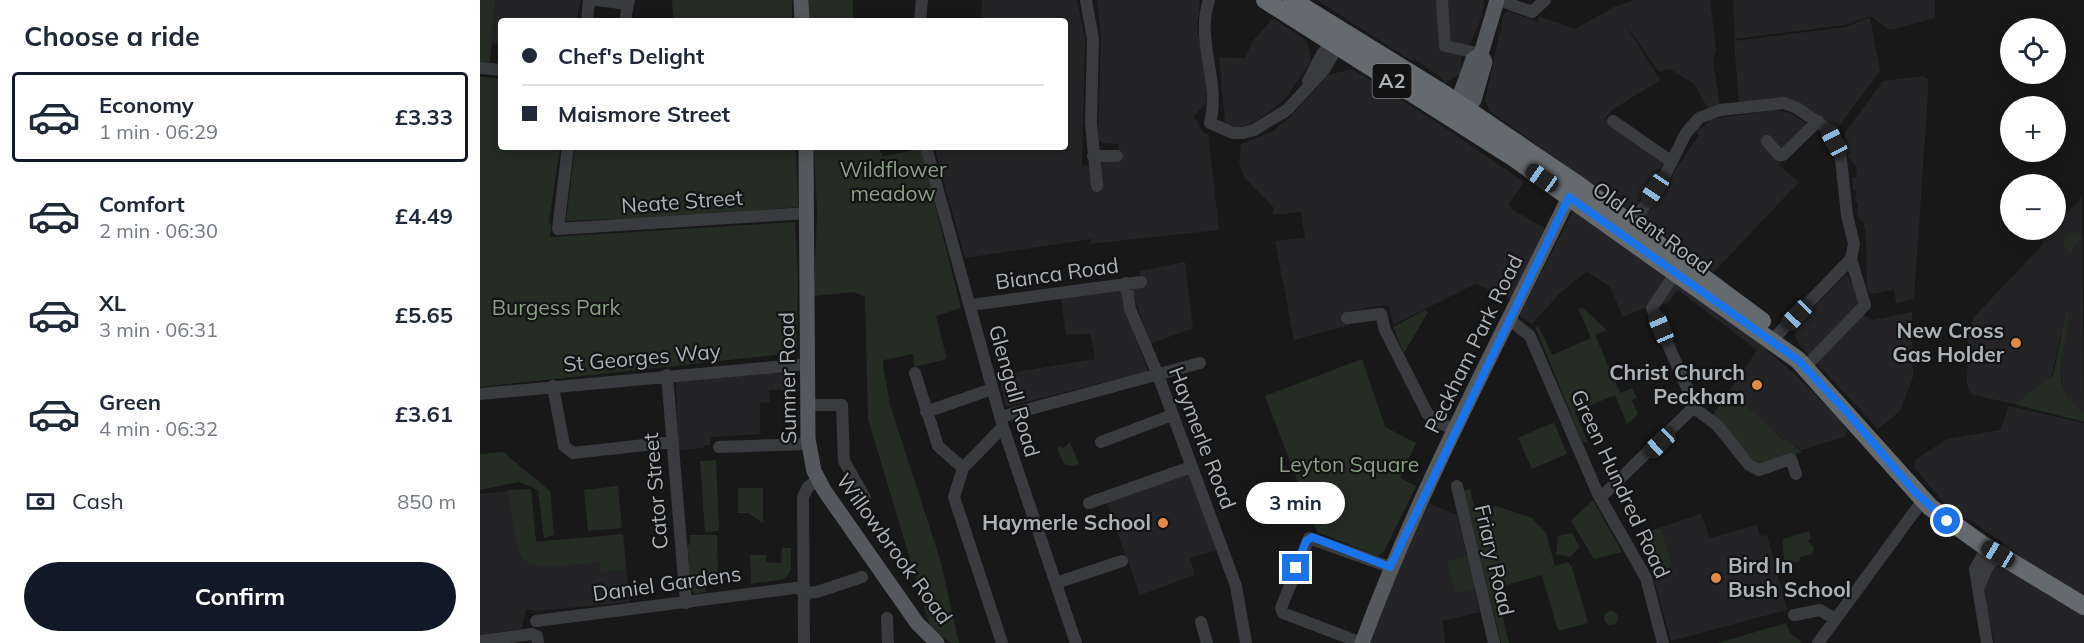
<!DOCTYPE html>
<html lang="en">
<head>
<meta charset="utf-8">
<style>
  :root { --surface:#fff; --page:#f2f2f3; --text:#1f2937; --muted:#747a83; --line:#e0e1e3; --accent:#111827 }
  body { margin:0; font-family:Mulish,sans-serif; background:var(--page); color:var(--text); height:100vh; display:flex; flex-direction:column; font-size:22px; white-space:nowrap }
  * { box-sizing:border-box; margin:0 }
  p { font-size:20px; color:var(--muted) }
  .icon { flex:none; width:33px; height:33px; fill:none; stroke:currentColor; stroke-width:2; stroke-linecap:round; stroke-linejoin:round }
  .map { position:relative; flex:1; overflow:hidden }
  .details { display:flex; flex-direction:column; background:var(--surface); width:480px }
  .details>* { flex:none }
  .hud { position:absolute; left:18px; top:18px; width:570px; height:132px; border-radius:6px; box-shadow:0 3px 15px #0003; display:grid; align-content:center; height:132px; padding:0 24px; background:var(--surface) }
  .tools { position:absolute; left:1520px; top:18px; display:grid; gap:12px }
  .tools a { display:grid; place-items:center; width:66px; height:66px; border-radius:50%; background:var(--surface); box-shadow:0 3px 15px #0003; font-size:30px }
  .end { position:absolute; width:27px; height:27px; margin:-14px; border:8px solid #1a73e8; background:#fff; box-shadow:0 0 0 3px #fff }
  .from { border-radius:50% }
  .bubble { position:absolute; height:42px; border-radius:21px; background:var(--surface); box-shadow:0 3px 15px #0003; font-size:20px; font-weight:700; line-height:42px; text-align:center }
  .car { position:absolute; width:18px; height:36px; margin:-18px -9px; border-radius:8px; box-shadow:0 0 4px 2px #0007; background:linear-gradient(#222 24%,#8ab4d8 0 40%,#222 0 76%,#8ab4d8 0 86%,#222 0) }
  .hud b { display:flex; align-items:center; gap:21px; height:57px; font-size:22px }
  .hud b+b { border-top:2px solid var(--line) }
  .hud i { width:15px; height:15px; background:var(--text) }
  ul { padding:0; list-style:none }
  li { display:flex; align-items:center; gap:18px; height:90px; margin:0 12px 9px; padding:0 12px; border:3px solid transparent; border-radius:6px }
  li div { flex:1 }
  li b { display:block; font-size:22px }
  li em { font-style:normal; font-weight:700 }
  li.selected { border-color:var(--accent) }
  li>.icon { width:54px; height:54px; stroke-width:1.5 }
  h2 { padding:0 24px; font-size:27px; line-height:72px }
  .pay { display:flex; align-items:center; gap:15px; height:66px; padding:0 24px; font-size:22px }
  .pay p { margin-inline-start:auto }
  .primary-button { display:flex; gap:12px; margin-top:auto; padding:12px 24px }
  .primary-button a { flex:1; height:69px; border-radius:36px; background:var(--accent); color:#fff; font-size:24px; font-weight:700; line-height:69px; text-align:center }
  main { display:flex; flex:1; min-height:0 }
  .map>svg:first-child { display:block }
  .built { fill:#242426 }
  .green { fill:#242c24 }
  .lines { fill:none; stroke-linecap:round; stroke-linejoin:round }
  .minor { stroke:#393b3e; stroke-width:12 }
  .major { stroke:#55585d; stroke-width:15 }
  .highway { stroke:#656a6e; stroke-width:18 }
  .route { stroke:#1a73e8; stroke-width:8 }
  .poi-dot { fill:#e18b48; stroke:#131314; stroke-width:2 }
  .labels { text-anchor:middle; stroke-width:4.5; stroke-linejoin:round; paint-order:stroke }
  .shield { fill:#131314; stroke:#7d8287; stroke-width:1.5 }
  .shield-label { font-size:20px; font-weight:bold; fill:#abb2b8 }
  .park-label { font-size:21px; fill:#89a184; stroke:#131314 }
  .street-label { font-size:21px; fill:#abb2b8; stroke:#131314 }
  .poi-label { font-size:21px; font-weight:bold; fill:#abb2b8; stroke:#131314; text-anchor:end }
</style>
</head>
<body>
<main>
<section class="details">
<h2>Choose a ride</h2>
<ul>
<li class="selected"><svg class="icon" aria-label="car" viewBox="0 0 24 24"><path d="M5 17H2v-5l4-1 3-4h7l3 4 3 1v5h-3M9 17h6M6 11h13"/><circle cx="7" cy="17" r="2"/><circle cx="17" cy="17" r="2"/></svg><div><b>Economy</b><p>1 min · 06:29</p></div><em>£3.33</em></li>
<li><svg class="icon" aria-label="car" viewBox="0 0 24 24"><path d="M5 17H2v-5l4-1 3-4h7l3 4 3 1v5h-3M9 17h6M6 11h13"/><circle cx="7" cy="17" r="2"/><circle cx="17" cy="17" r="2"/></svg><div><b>Comfort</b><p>2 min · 06:30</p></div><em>£4.49</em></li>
<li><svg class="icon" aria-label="car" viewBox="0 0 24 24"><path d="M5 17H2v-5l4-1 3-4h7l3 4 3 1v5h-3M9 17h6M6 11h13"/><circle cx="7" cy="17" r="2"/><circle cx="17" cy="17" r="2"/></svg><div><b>XL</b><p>3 min · 06:31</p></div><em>£5.65</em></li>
<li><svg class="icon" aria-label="car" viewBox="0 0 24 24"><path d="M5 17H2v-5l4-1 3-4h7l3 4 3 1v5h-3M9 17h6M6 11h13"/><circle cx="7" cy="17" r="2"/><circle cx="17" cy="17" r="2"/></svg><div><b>Green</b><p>4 min · 06:32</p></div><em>£3.61</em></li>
</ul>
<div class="pay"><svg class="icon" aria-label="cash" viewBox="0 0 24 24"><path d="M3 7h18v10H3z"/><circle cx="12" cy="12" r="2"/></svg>Cash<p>850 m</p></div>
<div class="primary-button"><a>Confirm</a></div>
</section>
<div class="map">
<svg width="1604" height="643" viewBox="0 0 1604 643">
  <rect width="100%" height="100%" fill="#181819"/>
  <path class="built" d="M16 0H100L97 21H21V45L12 43Z
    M502 0H597L605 38 602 165 611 167 620 165 627 160H639V144L621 143 618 137 621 38 617 0H720L717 31 725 58 726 103 714 116 722 132 728 134 739 230 609 244 612 239 485 258 454 147H585V21H501Z
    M837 0H1004L1002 16 991 42 985 45 981 56V73L965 84 961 77 935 60H930Z
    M1154 0H1230L1236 50 1233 61 1240 105 1228 109 1215 85 1190 69 1179 72 1143 21 1180 80 1132 110 1125 119 1185 161 1155 207 1148 210 1010 111 1005 101 1024 13 1029 11 1057 22 1059 16 1095 29 1134 7Z
    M1253 0H1455V18L1410 30 1390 16 1365 25 1255 39Z
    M1390 17 1400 71 1356 130 1313 101 1259 104 1254 41 1366 27Z
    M793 18 827 41 831 61 805 99 792 110 777 120 760 128 751 129 745 122 739 57 765 58 772 42Z
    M872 69 961 125 1044 182 1029 204 1031 209 1067 229 1033 300 995 284 913 325 909 306 904 305 866 312 869 325 814 340 795 241 825 238 821 212 792 215 794 208 764 177 759 163 761 144 793 131 808 119 848 75Z
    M1444 76 1448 79V94L1434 299 1416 303 1414 290 1390 294 1387 288 1386 235 1384 224 1377 216 1378 203 1375 202 1376 191 1373 190 1372 177H1376L1377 167 1368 157 1364 134 1403 81Z
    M1296 110 1313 114 1333 129 1299 165 1319 182 1234 272 1167 223 1164 217 1219 135 1216 132 1219 127 1222 128 1232 119Z
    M1602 197 1604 413 1592 406 1583 394 1581 370 1587 308 1571 379 1534 404 1494 395 1490 393 1487 384 1488 334 1494 317 1563 244V239L1575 230V226Z
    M1093 211 1241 310 1312 372 1357 415 1367 430 1365 437 1321 450 1306 438 1303 440 1274 412 1247 394 1277 350 1198 290 1188 303 1164 308 1143 317 1130 287 1107 271 1079 294 1052 324 1039 316Z
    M705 262 713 328 670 344 652 290 655 286H662L660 271Z
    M1367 274 1381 302 1383 315 1393 320 1432 312 1433 377 1420 411 1398 429 1317 342 1314 327Z
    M642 289 648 318 668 371 526 407 518 375 615 359 610 334 586 335 581 298Z
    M287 373 311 374 315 379 316 390H289L290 402 280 403V434L231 437 230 445H224V448L198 450 196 382Z
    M1529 406 1604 423V643H1515L1508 614 1504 580 1523 543 1463 502 1434 467 1436 459 1467 439 1520 430Z
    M710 467 741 549 710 558 715 575 660 595 625 498Z
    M51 489 56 542 143 534 150 602 56 611 46 609 41 629 0 635V494Z
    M949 503 977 515 1000 612 963 621 965 643H889L916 574Z
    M1221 514 1230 538 1277 525 1280 536 1287 535 1307 610 1191 641 1161 534Z"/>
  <path class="green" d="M0 0H16L10 62H0Z
    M192 0H312V21L193 19Z
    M329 0H373V21H329Z
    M0 77 21 78V147H80L69 223 71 224 70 237 315 222 318 276 317 349 314 353 0 387Z
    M95 147H316L318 207 159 220 156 218 86 221Z
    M334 147H399L403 156 441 149 481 308 456 316 467 359 434 367 433 354 404 360 403 365 410 405 460 559 479 643H471L451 629 388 419 385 297 373 292 334 296 337 213Z
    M1596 232 1603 238 1594 245 1591 253C1582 249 1581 240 1588 233Z
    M1098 308H1103L1127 330 1115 335 1140 393 1152 388 1157 398 1152 400 1158 414 1147 424 1135 395 1095 412 1108 443 1102 441 1056 329 1058 325 1072 355 1111 338Z
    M1587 308C1592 348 1561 385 1604 413V422L1534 404 1573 376Z
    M945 310 948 312 924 353 913 327Z
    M882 359 905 427 936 443 920 478 936 486 904 552 898 556 837 532 785 396Z
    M1247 394 1274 412 1303 440 1306 438 1322 452 1282 465 1274 461 1232 416Z
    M1074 422 1087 454 1052 469 1038 438Z
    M590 442 599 464 593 466 584 464 578 451 579 446 583 448Z
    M23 452 70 491 74 535 64 538 58 490 39 482 0 490V454Z
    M236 460 239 531 225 532 220 461Z
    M138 486 142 528 108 531 104 490Z
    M258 488H283V523L268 513H258Z
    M51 489 56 542 143 534 146 569 121 572 120 562C33 571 41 576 28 490Z
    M990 489 995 511 1016 506 1052 518 1066 533 1075 566 1088 562 1092 567 1108 623 1078 631 1062 575 1016 588 1029 643H1021L984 491Z
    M1113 500 1142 552 1114 559 1091 521Z
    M1181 528 1192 567 1172 573 1161 534Z
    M1329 531 1331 538 1328 541 1334 548 1332 554 1320 557 1321 561 1304 565 1303 539Z
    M1092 533 1100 547 1090 557 1076 554 1078 536Z
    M210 535H237L238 571C230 578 224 577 226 592L215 594 208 586 209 558 205 547 210 544Z
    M302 548H311V569L305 579 271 584 270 555H286V562L301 563Z
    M987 556 995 588 975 593 967 561Z
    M1124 618a7 7 0 1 1 14 0a7 7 0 1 1-14 0Z
    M1306 623 1310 633 1323 643H1238Z"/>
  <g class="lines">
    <path class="minor" d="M117 0 148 4 149 0
      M606 0 613 39 611 123 617 186
      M729 0C715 41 741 81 730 123L753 133H763L774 130 807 110 844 70 861 41
      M962 0 965 46 1001 54
      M1019 0 1052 12 1065 0
      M107 21 109 0
      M145 21 148 4
      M440 21 442 0
      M2 68 21 70
      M828 81 842 54 855 38
      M1133 121 1192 162
      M1287 141 1299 155H1303L1338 121
      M88 147 78 229 328 213
      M446 147 523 427 596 643
      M613 156H637
      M1152 224 1184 177 1206 133 1219 118 1240 110 1304 103 1317 108 1349 130 1360 151 1367 215 1374 244 1371 259 1385 305 1325 367
      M646 283 650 309 678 375 756 586 766 643
      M498 304 661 282
      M867 318 901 314 905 330 947 413 954 420 975 430
      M1030 320 1050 336 1118 494 1166 578 1183 643
      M1297 335 1371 259
      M435 373 458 446 483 468
      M187 375 206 603
      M73 386 84 446 93 453 192 442
      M0 394 328 364
      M328 405H362L364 461 385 498
      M1214 408 1237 425 1269 465 1279 470 1311 459 1316 474
      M446 412 512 389
      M520 417 720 363
      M621 442 692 415
      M239 447 328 444
      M977 486 1014 643
      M1120 498 1215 406 1172 308 1196 272
      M609 503 711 467
      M1507 547 1495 569 1507 643
      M576 583 642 561
      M1499 587 1507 568 1518 554
      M323 593 337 592 382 577
      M1314 615 1340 610 1355 619
      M407 618 408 643
      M56 621 323 587
      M721 622 727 643
      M0 641 52 634 57 636 58 643
      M324 643 323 497 328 487 338 480
      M522 643 474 497 483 468 523 427
      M882 643 803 613 801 608 829 538 910 567
      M1338 643 1443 500"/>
    <path class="major" d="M321 0 322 21
      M983 107 980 95 993 59 1001 54 1017 0
      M979 113 994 100 1005 62 1001 54
      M326 147 328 439 334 471 344 490 437 623 457 643
      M882 643C939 489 1018 344 1089 197V187"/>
    <path class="highway" d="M785 0 1034 158 1318 360 1450 507 1503 545 1604 606
      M812 0 964 94 1097 184 1282 321"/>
  </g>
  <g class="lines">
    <path class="route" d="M816 568 826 541 832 537 910 567 1089 197 1318 360 1366 411 1435 492 1467 521"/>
  </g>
  <g class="poi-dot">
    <circle cx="1536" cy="343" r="6"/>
    <circle cx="1277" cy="385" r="6"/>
    <circle cx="683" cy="523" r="6"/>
    <circle cx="1236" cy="578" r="6"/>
  </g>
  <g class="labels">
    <rect class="shield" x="892.5" y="64" width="39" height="34" rx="4.5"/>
    <g class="shield-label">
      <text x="912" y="88">A2</text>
    </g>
    <g class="park-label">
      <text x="413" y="177">Wildflower<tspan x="413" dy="24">meadow</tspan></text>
      <text x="76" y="315">Burgess Park</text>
      <text x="869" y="472">Leyton Square</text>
    </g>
    <g class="street-label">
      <text transform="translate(202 202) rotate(-4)" y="7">Neate Street</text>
      <text transform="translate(1172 228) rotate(36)" y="7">Old Kent Road</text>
      <text transform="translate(577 274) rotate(-8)" y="7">Bianca Road</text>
      <text transform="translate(994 344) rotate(-64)" y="7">Peckham Park Road</text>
      <text transform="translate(162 358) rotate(-5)" y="7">St Georges Way</text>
      <text transform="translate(308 378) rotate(-91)" y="7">Sumner Road</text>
      <text transform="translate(534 391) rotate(74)" y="7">Glengall Road</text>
      <text transform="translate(722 438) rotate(69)" y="7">Haymerle Road</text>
      <text transform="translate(1140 484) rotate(65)" y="7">Green Hundred Road</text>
      <text transform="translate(176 491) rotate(-95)" y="7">Cator Street</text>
      <text transform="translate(414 549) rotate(54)" y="7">Willowbrook Road</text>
      <text transform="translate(1014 560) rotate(77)" y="7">Friary Road</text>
      <text transform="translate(187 584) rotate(-8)" y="7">Daniel Gardens</text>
    </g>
    <g class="poi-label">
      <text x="1524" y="338">New Cross<tspan x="1524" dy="24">Gas Holder</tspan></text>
      <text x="1265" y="380">Christ Church<tspan x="1265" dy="24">Peckham</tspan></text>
      <text x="671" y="530">Haymerle School</text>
      <text x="1248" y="573" text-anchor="start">Bird In<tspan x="1248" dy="24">Bush School</tspan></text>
    </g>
  </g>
</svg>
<div class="tools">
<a><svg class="icon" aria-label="locate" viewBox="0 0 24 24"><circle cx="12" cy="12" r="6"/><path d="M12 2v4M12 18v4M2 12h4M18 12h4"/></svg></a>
<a>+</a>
<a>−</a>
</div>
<i class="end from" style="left:1467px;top:521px"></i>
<i class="end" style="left:816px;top:568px"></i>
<div class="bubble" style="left:766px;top:482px;width:99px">3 min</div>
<i class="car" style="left:1354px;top:141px;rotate:332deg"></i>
<i class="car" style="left:1062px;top:178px;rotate:305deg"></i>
<i class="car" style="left:1175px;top:189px;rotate:214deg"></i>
<i class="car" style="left:1317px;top:315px;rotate:224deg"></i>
<i class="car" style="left:1181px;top:328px;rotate:337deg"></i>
<i class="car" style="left:1180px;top:443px;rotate:227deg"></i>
<i class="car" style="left:1518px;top:554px;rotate:301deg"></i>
<div class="hud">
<b><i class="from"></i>Chef's Delight</b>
<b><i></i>Maismore Street</b>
</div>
</div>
</main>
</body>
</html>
